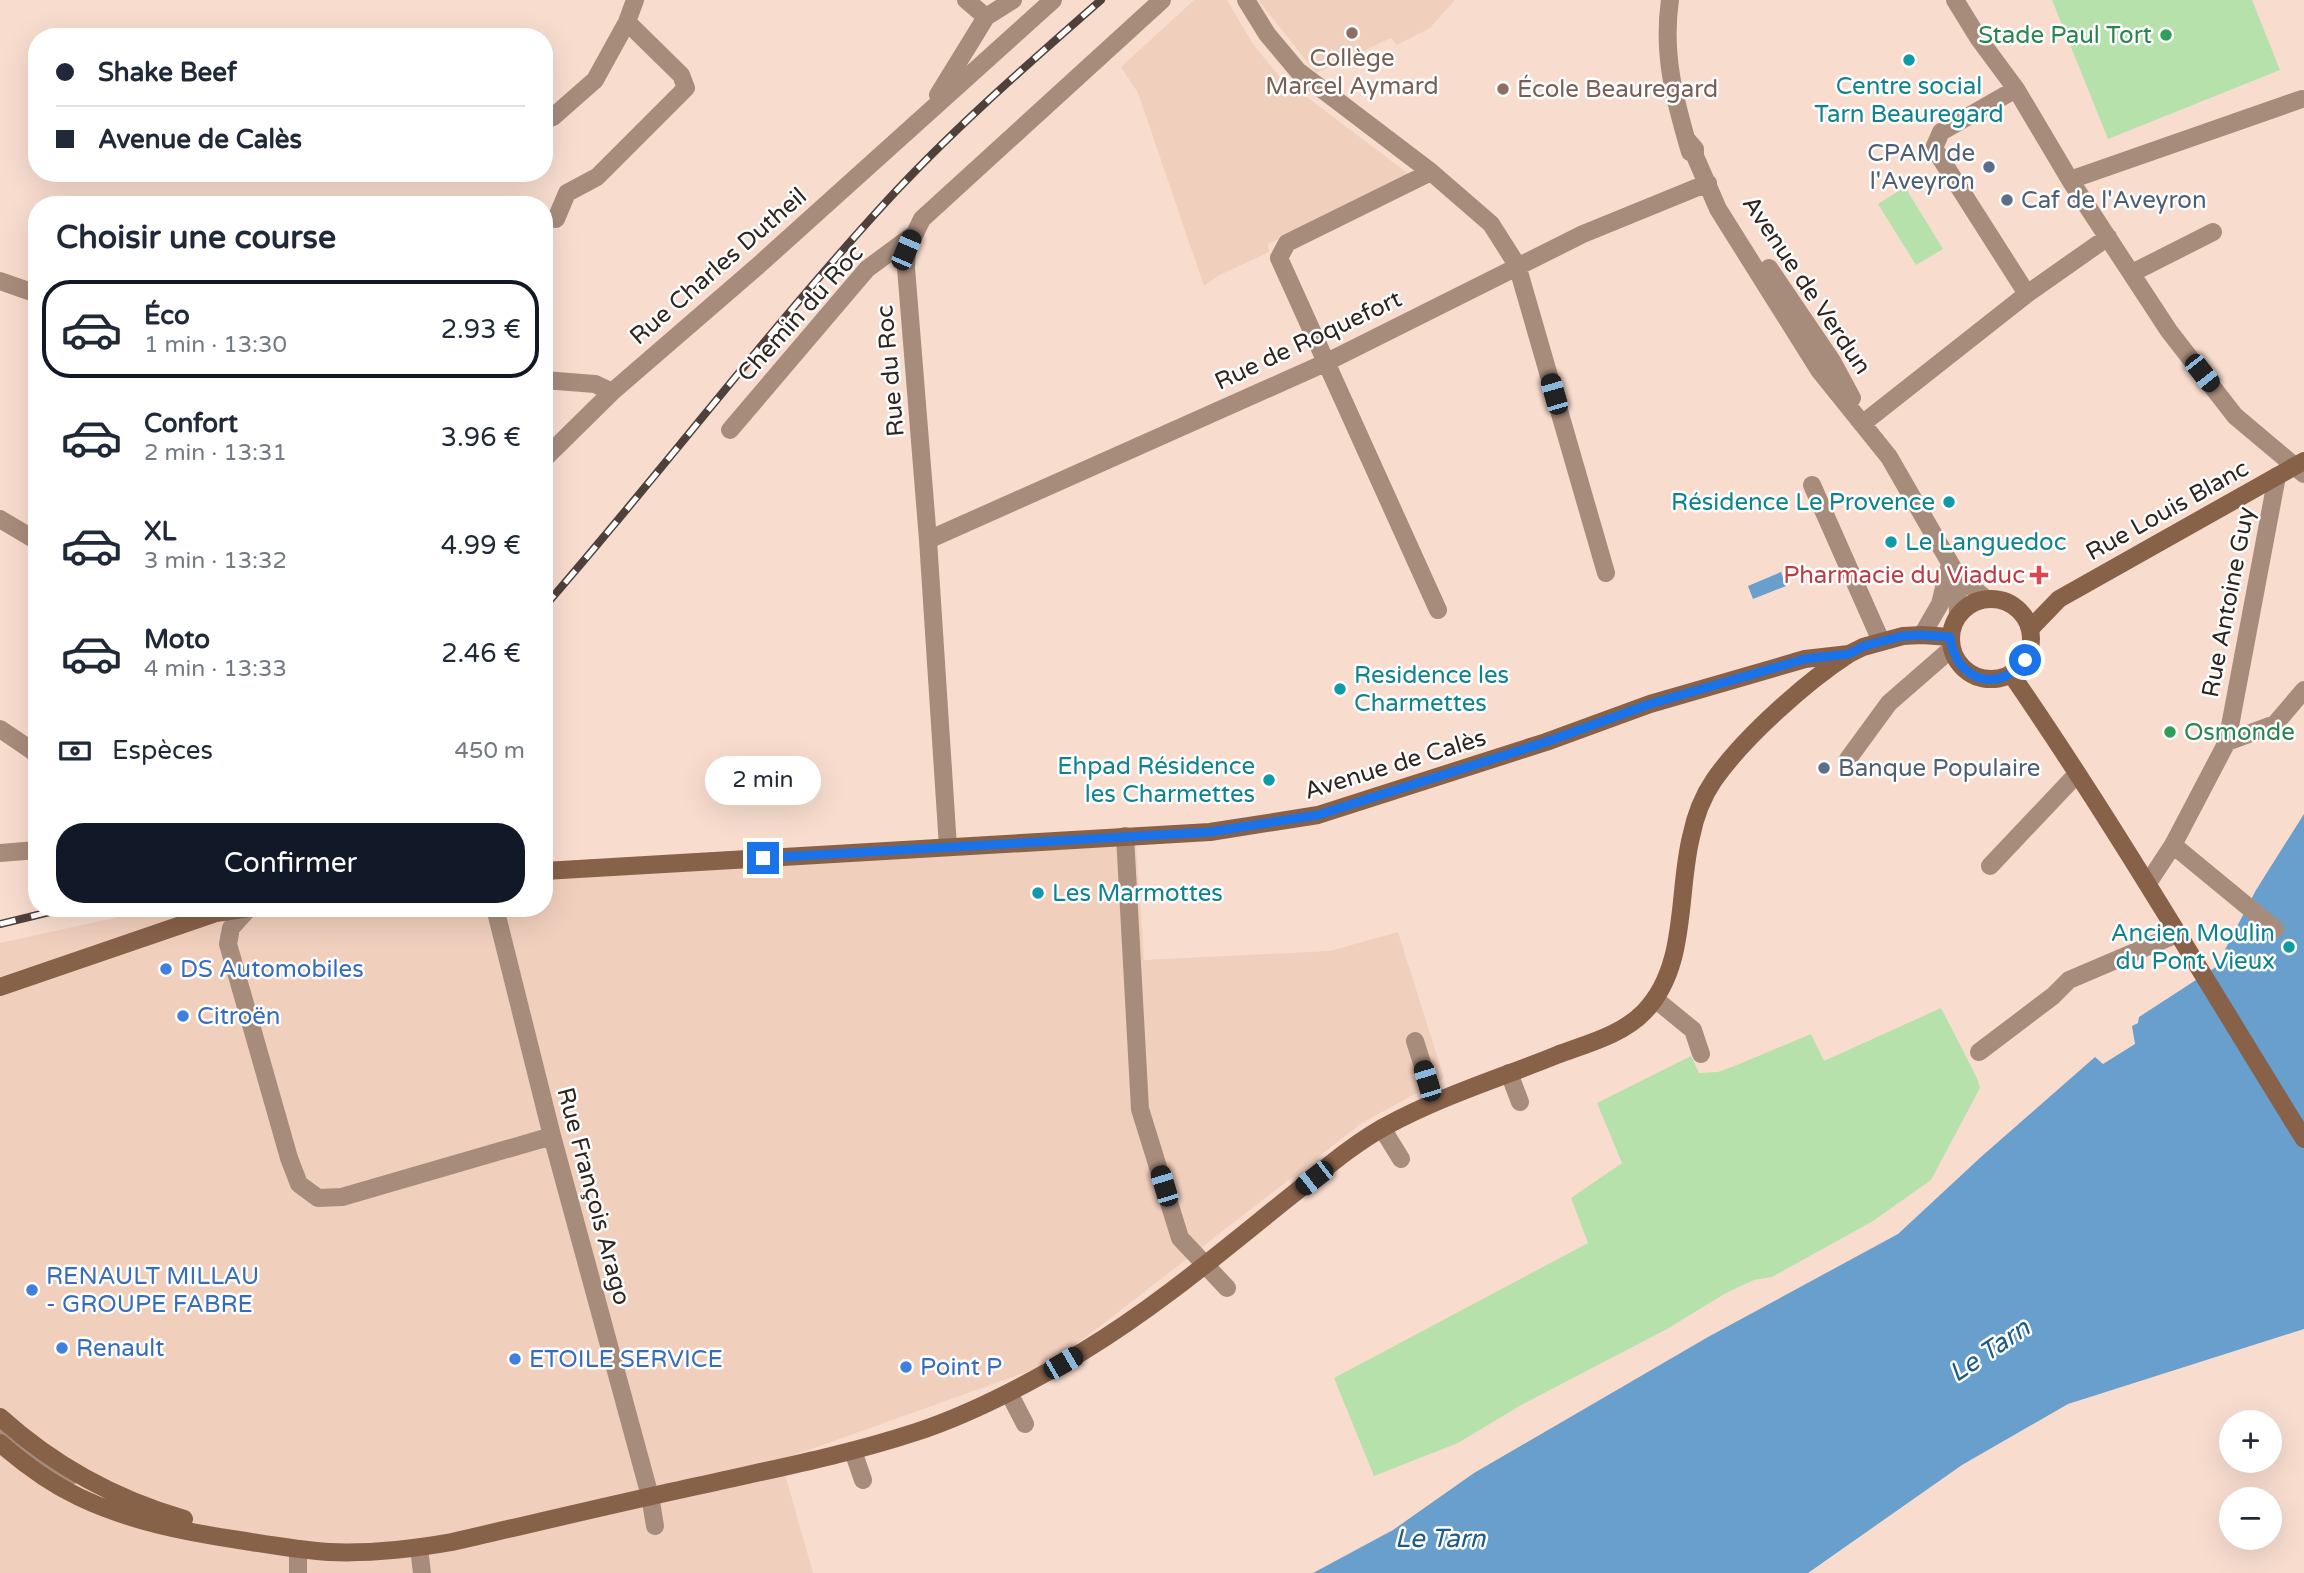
<!DOCTYPE html>
<html lang="fr">
<head>
<meta charset="utf-8">
<style>
  :root { --surface:#fff; --page:#f2f2f3; --text:#1f2937; --muted:#747a83; --line:#e0e1e3; --accent:#111827 }
  body { margin:0; font-family:"Varela Round",sans-serif; background:var(--page); color:var(--text); height:100vh; display:flex; flex-direction:column; font-size:26px; white-space:nowrap }
  * { box-sizing:border-box; margin:0 }
  p { font-size:23px; color:var(--muted) }
  .icon { flex:none; width:38px; height:38px; fill:none; stroke:currentColor; stroke-width:2; stroke-linecap:round; stroke-linejoin:round }
  .map { position:relative; flex:1; overflow:hidden }
  .details { position:absolute; left:28px; top:196px; width:525px; height:721px; display:flex; flex-direction:column; background:var(--surface); border-radius:28px; box-shadow:0 7px 28px #0002 }
  .details>* { flex:none }
  .hud { position:absolute; left:28px; top:28px; width:525px; height:154px; border-radius:28px; box-shadow:0 7px 28px #0002; display:grid; align-content:center; height:154px; padding:0 28px; background:var(--surface) }
  .controls { position:absolute; left:2219px; top:1410px; display:grid; gap:14px }
  .controls a { display:grid; place-items:center; width:63px; height:63px; border-radius:50%; background:var(--surface); box-shadow:0 7px 28px #0002; font-size:35px }
  .end { position:absolute; width:32px; height:32px; margin:-16px; border:9px solid #1a73e8; background:#fff; box-shadow:0 0 0 4px #fff }
  .from { border-radius:50% }
  .bubble { position:absolute; height:49px; border-radius:24px; background:var(--surface); box-shadow:0 7px 28px #0002; font-size:23px; font-weight:600; line-height:49px; text-align:center }
  .car { position:absolute; width:21px; height:42px; margin:-21px -10px; border-radius:9px; box-shadow:0 0 5px 2px #0007; background:linear-gradient(#222 24%,#8ab4d8 0 40%,#222 0 76%,#8ab4d8 0 86%,#222 0) }
  .hud b { display:flex; align-items:center; gap:24px; height:66px; font-size:26px }
  .hud b+b { border-top:2px solid var(--line) }
  .hud i { width:18px; height:18px; background:var(--text) }
  ul { padding:0; list-style:none }
  li { display:flex; align-items:center; gap:21px; height:98px; margin:0 14px 10px; padding:0 14px; border:4px solid transparent; border-radius:28px }
  li div { flex:1 }
  li b { display:block; font-size:26px }
  li em { font-style:normal; font-weight:600 }
  li.active { border-color:var(--accent) }
  li>.icon { width:63px; height:63px; stroke-width:1.5 }
  h2 { padding:0 28px; font-size:32px; line-height:84px }
  .pay { display:flex; align-items:center; gap:18px; height:77px; padding:0 28px; font-size:26px }
  .pay p { margin-inline-start:auto }
  .cta { display:flex; gap:14px; margin-top:auto; padding:14px 28px }
  .cta a { flex:1; height:80px; border-radius:28px; background:var(--accent); color:#fff; font-size:28px; font-weight:600; line-height:80px; text-align:center }
  .map>svg:first-child { display:block }
  .built { fill:#f1cfbd }
  .green { fill:#b6e1ab }
  .water { fill:#689fcd }
  .lines { fill:none; stroke-linecap:round; stroke-linejoin:round }
  .street { stroke:#a78c7b; stroke-width:18 }
  .secondary { stroke:#886149; stroke-width:18 }
  .rail-casing { stroke:#4e413b; stroke-width:8 }
  .rail { stroke:#fff; stroke-width:5; stroke-dasharray:16; stroke-linecap:butt }
  .route { stroke:#1a73e8; stroke-width:9 }
  .education-dot { fill:#8d6e63; stroke:#fff; stroke-width:2.5 }
  .leisure-dot { fill:#2e9e5b; stroke:#fff; stroke-width:2.5 }
  .culture-dot { fill:#0f9aa8; stroke:#fff; stroke-width:2.5 }
  .service-dot { fill:#5c6f8a; stroke:#fff; stroke-width:2.5 }
  .health-dot { fill:#e0444e; stroke:#fff; stroke-width:2.5 }
  .shop-dot { fill:#3f7fe0; stroke:#fff; stroke-width:2.5 }
  .labels { text-anchor:middle; stroke-width:5; stroke-linejoin:round; paint-order:stroke }
  .leisure-label { font-size:24px; fill:#27864d; stroke:#fff; text-anchor:end }
  .education-label { font-size:24px; fill:#785e54; stroke:#fff }
  .culture-label { font-size:24px; fill:#0d838f; stroke:#fff; text-anchor:end }
  .service-label { font-size:24px; fill:#4e5e75; stroke:#fff; text-anchor:start }
  .street-label { font-size:24px; fill:#2f2520; stroke:#fff }
  .health-label { font-size:24px; fill:#be3a42; stroke:#fff; text-anchor:end }
  .shop-label { font-size:24px; fill:#366cbe; stroke:#fff; text-anchor:start }
  .water-label { font-size:26px; font-style:italic; fill:#1b5986; stroke:#fff }
</style>
</head>
<body>
<div class="map">
<svg width="2304" height="1573" viewBox="0 0 2304 1573">
  <rect width="100%" height="100%" fill="#f8ddcf"/>
  <path class="built" d="M1194 0H1227L1253 44 1279 76 1410 175 1268 244 1269 252 1218 276 1204 286 1138 93 1121 67Z
    M1258 0H1455L1430 28 1397 45 1391 38 1316 73Z
    M1136 843 1144 960 1330 951 1398 932 1444 1078 1362 1123 1054 1362 781 1460 813 1573H0V943L159 908H544V874Z"/>
  <path class="green" d="M2052 0H2252L2280 70 2108 139Z
    M1905 187 1943 249 1916 265 1878 204Z
    M1941 1008 1977 1078 1980 1088 1931 1180 1873 1221 1772 1277 1754 1280 1726 1293 1667 1329 1523 1404 1458 1443 1374 1476 1334 1378 1588 1243 1571 1198 1622 1163 1597 1103 1691 1056 1699 1073 1718 1072 1737 1065 1811 1034 1824 1061Z"/>
  <path class="water" d="M1781 572 1786 586 1753 599 1748 586Z
    M2304 814V1329L2068 1404 1962 1465 1808 1573H1313L1393 1530 1474 1473 1708 1337 1898 1234 1982 1156 2095 1057 2103 1064 2135 1044 2132 1026 2138 1023 2139 1017 2216 967 2256 890Z"/>
  <g class="lines">
    <path class="street" d="M966 0 986 17
      M1246 0 1267 34 1298 71 1431 172 1491 224 1517 265 1606 573
      M1670 0C1662 55 1675 101 1690 152
      M1955 0 1979 39 2016 89 2070 180 2169 331 2235 416 2304 474
      M2016 89 1941 132 1934 148 2027 294
      M938 95 986 17 1013 0
      M544 120 553 117 595 80 627 22 635 0
      M1688 141 1695 149V156L1718 209 1819 370 1889 457 1957 575 1986 599
      M1431 172 1287 243 1279 258 1438 610
      M2070 180 2302 99
      M556 219 567 193 597 177 686 88 681 75 627 22
      M1769 268 1832 361 1852 398
      M2132 273 2213 232
      M0 281 37 294
      M544 380 595 384 612 392
      M1862 424 2027 294 2108 237
      M730 430 867 269 913 235
      M544 459 612 392 760 264 1053 0
      M1812 485 1881 641
      M0 519 37 541
      M928 540 1325 363 1583 234 1708 183
      M1957 575 1958 615
      M1922 635 1940 604 1950 564
      M0 729 37 754
      M2227 742 2275 724 2304 690
      M1848 759 1889 703 1951 649
      M1125 836 1140 1109 1180 1238 1227 1288
      M2173 845 2275 929
      M948 847 928 540 906 268 907 250 922 219 1162 0
      M0 853 37 850
      M1990 866 2077 774
      M2148 883 2173 845 2227 742 2277 476
      M249 908 231 928 228 944 289 1158 299 1184 318 1198 342 1197 552 1136
      M495 908 552 1136 650 1496 655 1526
      M1655 999 1693 1030 1701 1054
      M1415 1041 1434 1101
      M1979 1052 2053 996 2069 980 2177 934
      M1509 1073 1520 1102
      M1382 1128 1401 1159
      M1009 1393 1025 1424
      M0 1432 43 1465 73 1475
      M853 1451 863 1480
      M419 1548 422 1573
      M298 1573V1549"/>
    <path class="secondary" d="M1951 639a40 40 0 1 1 80 0a40 40 0 1 1-80 0Z
      M2030 629 2059 599 2304 461
      M2011 674C2115 825 2207 983 2304 1139
      M544 871 1210 832 1318 815 1546 742 1650 704 1805 659 1849 654 1863 647 1903 636 1922 635 1950 637
      M0 987 216 913 249 908
      M0 1417C53 1465 115 1499 184 1519
      M0 1443C24 1464 50 1483 79 1497 129 1521 185 1532 239 1540 269 1545 299 1550 329 1552 371 1554 412 1549 452 1542 535 1523 618 1503 702 1485 773 1469 846 1455 916 1432 974 1413 1030 1383 1082 1352 1155 1308 1221 1252 1287 1199 1319 1174 1351 1145 1386 1126 1441 1096 1500 1078 1557 1055 1586 1044 1622 1035 1644 1012 1688 967 1677 894 1691 837 1695 817 1703 796 1714 780 1744 737 1806 682 1849 654"/>
    <defs>
      <path id="rail" d="M544 607C660 474 766 333 885 203 952 130 1027 65 1101 0
        M0 924 66 908"/>
    </defs>
    <use href="#rail" class="rail-casing"/>
    <use href="#rail" class="rail"/>
  </g>
  <g class="lines">
    <path class="route" d="M763 858 1210 832 1318 815 1546 742 1650 704 1805 659 1849 654 1864 646 1903 636 1922 635 1950 637C1955 680 1998 695 2025 660"/>
  </g>
  <g class="education-dot">
    <circle cx="1352" cy="33" r="7"/>
    <circle cx="1503" cy="89" r="7"/>
  </g>
  <g class="leisure-dot">
    <circle cx="2166" cy="35" r="7"/>
    <circle cx="2170" cy="732" r="7"/>
  </g>
  <g class="culture-dot">
    <circle cx="1909" cy="60" r="7"/>
    <circle cx="1949" cy="502" r="7"/>
    <circle cx="1891" cy="542" r="7"/>
    <circle cx="1340" cy="689" r="7"/>
    <circle cx="1269" cy="780" r="7"/>
    <circle cx="1038" cy="893" r="7"/>
    <circle cx="2289" cy="947" r="7"/>
  </g>
  <g class="service-dot">
    <circle cx="1989" cy="167" r="7"/>
    <circle cx="2007" cy="200" r="7"/>
    <circle cx="1824" cy="768" r="7"/>
  </g>
  <path class="health-dot" d="M2035.5 564.5h7v7h7v7h-7v7h-7v-7h-7v-7h7z"/>
  <g class="shop-dot">
    <circle cx="166" cy="969" r="7"/>
    <circle cx="183" cy="1016" r="7"/>
    <circle cx="32" cy="1290" r="7"/>
    <circle cx="62" cy="1348" r="7"/>
    <circle cx="515" cy="1359" r="7"/>
    <circle cx="906" cy="1367" r="7"/>
  </g>
  <g class="labels">
    <g class="leisure-label">
      <text x="2152" y="43">Stade Paul Tort</text>
      <text x="2184" y="740" text-anchor="start">Osmonde</text>
    </g>
    <g class="education-label">
      <text x="1352" y="66">Collège<tspan x="1352" dy="28">Marcel Aymard</tspan></text>
      <text x="1517" y="97" text-anchor="start">École Beauregard</text>
    </g>
    <g class="culture-label">
      <text x="1909" y="94" text-anchor="middle">Centre social<tspan x="1909" dy="28">Tarn Beauregard</tspan></text>
      <text x="1935" y="510">Résidence Le Provence</text>
      <text x="1905" y="550" text-anchor="start">Le Languedoc</text>
      <text x="1354" y="683" text-anchor="start">Residence les<tspan x="1354" dy="28">Charmettes</tspan></text>
      <text x="1255" y="774">Ehpad Résidence<tspan x="1255" dy="28">les Charmettes</tspan></text>
      <text x="1052" y="901" text-anchor="start">Les Marmottes</text>
      <text x="2275" y="941">Ancien Moulin<tspan x="2275" dy="28">du Pont Vieux</tspan></text>
    </g>
    <g class="service-label">
      <text x="1975" y="161" text-anchor="end">CPAM de<tspan x="1975" dy="28">l'Aveyron</tspan></text>
      <text x="2021" y="208">Caf de l'Aveyron</text>
      <text x="1838" y="776">Banque Populaire</text>
    </g>
    <g class="street-label">
      <text transform="translate(718 266) rotate(-41)" y="8">Rue Charles Dutheil</text>
      <text transform="translate(1807 285) rotate(56)" y="8">Avenue de Verdun</text>
      <text transform="translate(800 313) rotate(-48)" y="8">Chemin du Roc</text>
      <text transform="translate(1308 340) rotate(-25)" y="8">Rue de Roquefort</text>
      <text transform="translate(890 371) rotate(-95)" y="8">Rue du Roc</text>
      <text transform="translate(2167 510) rotate(-29)" y="8">Rue Louis Blanc</text>
      <text transform="translate(2228 602) rotate(-79)" y="8">Rue Antoine Guy</text>
      <text transform="translate(1395 764) rotate(-17)" y="8">Avenue de Calès</text>
      <text transform="translate(594 1196) rotate(75)" y="8">Rue François Arago</text>
    </g>
    <g class="health-label">
      <text x="2025" y="583">Pharmacie du Viaduc</text>
    </g>
    <g class="shop-label">
      <text x="180" y="977">DS Automobiles</text>
      <text x="197" y="1024">Citroën</text>
      <text x="46" y="1284">RENAULT MILLAU<tspan x="46" dy="28">- GROUPE FABRE</tspan></text>
      <text x="76" y="1356">Renault</text>
      <text x="529" y="1367">ETOILE SERVICE</text>
      <text x="920" y="1375">Point P</text>
    </g>
    <g class="water-label">
      <text transform="translate(1989 1350) rotate(-34)" y="9">Le Tarn</text>
      <text x="1440" y="1547">Le Tarn</text>
    </g>
  </g>
</svg>
<div class="controls">
<a>+</a>
<a>−</a>
</div>
<i class="end from" style="left:2025px;top:660px"></i>
<i class="end" style="left:763px;top:858px"></i>
<div class="bubble" style="left:705px;top:756px;width:116px">2 min</div>
<i class="car" style="left:906px;top:250px;rotate:23deg"></i>
<i class="car" style="left:2202px;top:373px;rotate:142deg"></i>
<i class="car" style="left:1554px;top:394px;rotate:344deg"></i>
<i class="car" style="left:1427px;top:1081px;rotate:343deg"></i>
<i class="car" style="left:1314px;top:1178px;rotate:232deg"></i>
<i class="car" style="left:1164px;top:1186px;rotate:343deg"></i>
<i class="car" style="left:1063px;top:1363px;rotate:60deg"></i>
<div class="hud">
<b><i class="from"></i>Shake Beef</b>
<b><i></i>Avenue de Calès</b>
</div>
<section class="details">
<h2>Choisir une course</h2>
<ul>
<li class="active"><svg class="icon" aria-label="car" viewBox="0 0 24 24"><path d="M5 17H2v-5l4-1 3-4h7l3 4 3 1v5h-3M9 17h6M6 11h13"/><circle cx="7" cy="17" r="2"/><circle cx="17" cy="17" r="2"/></svg><div><b>Éco</b><p>1 min · 13:30</p></div><em>2.93 €</em></li>
<li><svg class="icon" aria-label="car" viewBox="0 0 24 24"><path d="M5 17H2v-5l4-1 3-4h7l3 4 3 1v5h-3M9 17h6M6 11h13"/><circle cx="7" cy="17" r="2"/><circle cx="17" cy="17" r="2"/></svg><div><b>Confort</b><p>2 min · 13:31</p></div><em>3.96 €</em></li>
<li><svg class="icon" aria-label="car" viewBox="0 0 24 24"><path d="M5 17H2v-5l4-1 3-4h7l3 4 3 1v5h-3M9 17h6M6 11h13"/><circle cx="7" cy="17" r="2"/><circle cx="17" cy="17" r="2"/></svg><div><b>XL</b><p>3 min · 13:32</p></div><em>4.99 €</em></li>
<li><svg class="icon" aria-label="car" viewBox="0 0 24 24"><path d="M5 17H2v-5l4-1 3-4h7l3 4 3 1v5h-3M9 17h6M6 11h13"/><circle cx="7" cy="17" r="2"/><circle cx="17" cy="17" r="2"/></svg><div><b>Moto</b><p>4 min · 13:33</p></div><em>2.46 €</em></li>
</ul>
<div class="pay"><svg class="icon" aria-label="cash" viewBox="0 0 24 24"><path d="M3 7h18v10H3z"/><circle cx="12" cy="12" r="2"/></svg>Espèces<p>450 m</p></div>
<div class="cta"><a>Confirmer</a></div>
</section>
</div>
</body>
</html>
